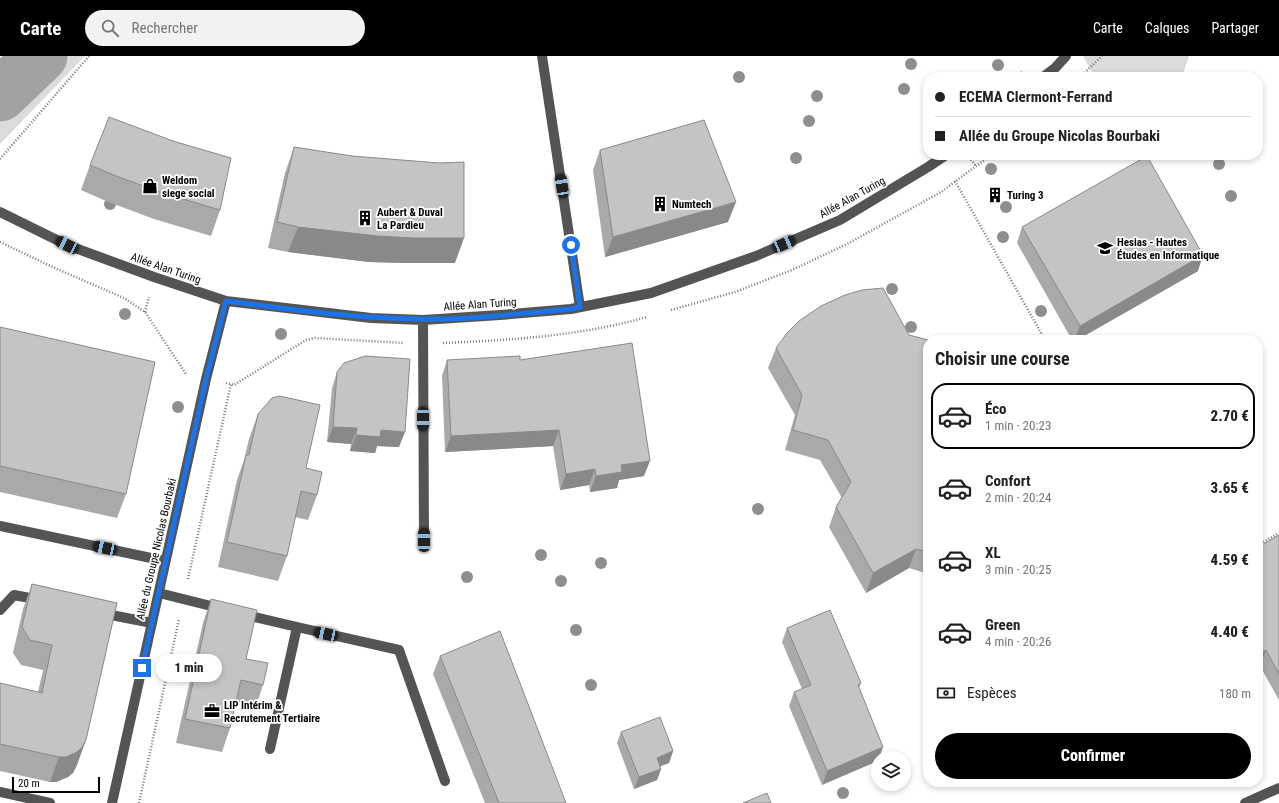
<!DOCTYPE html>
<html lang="fr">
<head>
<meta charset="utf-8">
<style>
  :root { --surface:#fff; --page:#f2f2f2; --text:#202124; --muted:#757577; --line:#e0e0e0; --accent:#000 }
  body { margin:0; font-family:"Roboto Condensed",sans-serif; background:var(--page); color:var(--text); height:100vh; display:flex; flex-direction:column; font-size:15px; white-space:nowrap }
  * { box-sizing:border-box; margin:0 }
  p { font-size:13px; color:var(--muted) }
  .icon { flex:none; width:22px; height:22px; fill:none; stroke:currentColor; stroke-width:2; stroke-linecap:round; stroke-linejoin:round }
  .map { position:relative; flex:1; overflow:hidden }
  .details { position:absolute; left:923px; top:279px; width:340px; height:452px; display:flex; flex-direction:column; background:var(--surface); border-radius:16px; box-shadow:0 2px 6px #0003 }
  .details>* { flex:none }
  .guide { position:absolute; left:923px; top:16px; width:340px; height:88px; border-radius:16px; box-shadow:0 2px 6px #0003; display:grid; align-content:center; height:88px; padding:0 12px; background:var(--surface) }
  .fabs { position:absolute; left:871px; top:695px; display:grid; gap:8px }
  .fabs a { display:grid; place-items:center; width:40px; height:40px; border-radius:50%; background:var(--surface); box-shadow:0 2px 6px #0003; font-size:20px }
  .scale { position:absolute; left:12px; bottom:10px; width:88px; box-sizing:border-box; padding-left:4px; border:2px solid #000; border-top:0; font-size:11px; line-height:14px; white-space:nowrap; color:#000; -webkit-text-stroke:3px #fff; paint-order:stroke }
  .end { position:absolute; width:18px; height:18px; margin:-9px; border:5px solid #1a73e8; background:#fff; box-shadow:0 0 0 2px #fff }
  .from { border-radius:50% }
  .bubble { position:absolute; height:28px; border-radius:14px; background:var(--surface); box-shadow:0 2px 6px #0003; font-size:13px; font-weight:800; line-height:28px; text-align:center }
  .car { position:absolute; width:12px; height:24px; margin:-12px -6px; border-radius:5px; box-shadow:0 0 3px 1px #0007; background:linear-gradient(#222 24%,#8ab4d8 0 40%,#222 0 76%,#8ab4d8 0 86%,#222 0) }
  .guide b { display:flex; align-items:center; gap:14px; height:38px; font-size:15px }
  .guide b+b { border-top:1px solid var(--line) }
  .guide i { width:10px; height:10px; background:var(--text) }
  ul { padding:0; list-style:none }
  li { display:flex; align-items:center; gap:12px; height:66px; margin:0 8px 6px; padding:0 4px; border:2px solid transparent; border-radius:16px }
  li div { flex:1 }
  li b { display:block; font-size:15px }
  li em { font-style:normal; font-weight:800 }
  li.on { border-color:var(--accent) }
  li>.icon { width:36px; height:36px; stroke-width:1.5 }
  h2 { padding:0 12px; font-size:18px; line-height:48px }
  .pay { display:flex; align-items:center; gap:10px; height:44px; padding:0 12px; font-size:15px }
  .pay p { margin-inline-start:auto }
  .button { display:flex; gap:8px; margin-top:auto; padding:8px 12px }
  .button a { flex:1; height:46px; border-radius:24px; background:var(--accent); color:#fff; font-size:16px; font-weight:800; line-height:46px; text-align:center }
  header { display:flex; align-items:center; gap:24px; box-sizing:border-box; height:56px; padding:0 20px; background:var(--accent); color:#fff }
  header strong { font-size:19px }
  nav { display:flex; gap:22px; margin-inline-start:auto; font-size:14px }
  .search { width:280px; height:36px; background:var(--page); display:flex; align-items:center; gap:10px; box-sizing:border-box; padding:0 14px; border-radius:22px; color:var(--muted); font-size:15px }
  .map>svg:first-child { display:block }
  .green { fill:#dbdbdb }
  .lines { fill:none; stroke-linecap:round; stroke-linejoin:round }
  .river { stroke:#a2a2a2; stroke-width:53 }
  .path { stroke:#767676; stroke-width:2.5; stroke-dasharray:1 2; stroke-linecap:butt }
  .minor { stroke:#545454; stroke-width:10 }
  .tree { fill:#8e8e8e }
  .wall { fill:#a9a9a9 }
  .shaded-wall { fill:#898989 }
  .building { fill:#c4c4c4; stroke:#898989 }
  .route { stroke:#1a73e8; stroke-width:5 }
  .labels { text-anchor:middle; stroke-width:3.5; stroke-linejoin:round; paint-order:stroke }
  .poi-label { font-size:11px; font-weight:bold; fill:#000; stroke:#fff; text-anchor:start }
  .street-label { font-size:11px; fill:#000; stroke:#fff }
</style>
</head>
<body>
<header>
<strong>Carte</strong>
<div class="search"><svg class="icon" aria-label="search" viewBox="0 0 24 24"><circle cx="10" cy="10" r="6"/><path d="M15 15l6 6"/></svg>Rechercher</div>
<nav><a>Carte</a><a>Calques</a><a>Partager</a></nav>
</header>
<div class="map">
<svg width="1279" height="747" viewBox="0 0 1279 747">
  <rect width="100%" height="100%" fill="#fff"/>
  <path class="green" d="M9 0H85L0 88V11Z
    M1083 0H1189L1182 21H1095Z"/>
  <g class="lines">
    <path class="river" d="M0 39 41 0"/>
    <path class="path" d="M1017 21 1022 16
      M1080 21 1102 0
      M967 99 976 110
      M0 103 89 0
      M955 125 1045 284
      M0 186 57 213 124 242 145 256 186 318
      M671 254 735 236 792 214 849 187 941 136 991 99
      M145 256 149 241
      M443 287C512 284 580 280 647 261
      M226 327 234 329 306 284 315 282 404 287
      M1258 489 1279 477
      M188 523 231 328
      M139 747 179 563"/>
    <path class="minor" d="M542 0 580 251
      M1043 21 1055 12 1066 0
      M0 156 67 189 154 221 226 245 371 262 423 264 500 259 571 253 651 237 756 200 840 164 928 111 946 99
      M423 264 424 484
      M0 470 165 505
      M159 537 223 553
      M0 554 14 539 40 544
      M101 557 152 567
      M242 558 297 571 399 594 445 725
      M270 693 297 571
      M0 736 50 747
      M112 747 206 323 226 245
      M1245 747 1279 732"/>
  </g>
  <g class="tree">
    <circle cx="911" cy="8" r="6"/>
    <circle cx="998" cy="9" r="6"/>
    <circle cx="739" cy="21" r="6"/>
    <circle cx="904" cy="33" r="6"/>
    <circle cx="817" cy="40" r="6"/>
    <circle cx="809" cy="65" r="6"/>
    <circle cx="796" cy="102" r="6"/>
    <circle cx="1219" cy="108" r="6"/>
    <circle cx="991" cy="113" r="6"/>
    <circle cx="1231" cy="140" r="6"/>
    <circle cx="110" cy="148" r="6"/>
    <circle cx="1006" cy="151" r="6"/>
    <circle cx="1003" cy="181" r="6"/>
    <circle cx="892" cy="233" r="6"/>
    <circle cx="1041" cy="255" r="6"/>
    <circle cx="125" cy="258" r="6"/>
    <circle cx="911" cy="271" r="6"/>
    <circle cx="281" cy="278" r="6"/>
    <circle cx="178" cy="351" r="6"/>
    <circle cx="758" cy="453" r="6"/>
    <circle cx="541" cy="499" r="6"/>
    <circle cx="601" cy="507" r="6"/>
    <circle cx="467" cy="521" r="6"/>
    <circle cx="561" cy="525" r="6"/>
    <circle cx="576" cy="574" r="6"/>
    <circle cx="591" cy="629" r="6"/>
    <circle cx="843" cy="737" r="6"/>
  </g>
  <path class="wall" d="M294 91 455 207H404L369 206 288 196 268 192 285 117Z
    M600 94 728 166 605 201 593 114Z
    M90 109 220 154 211 180 154 163 106 145 81 134Z
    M1022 171 1198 215 1077 284H1072L1017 187Z
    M0 271 126 438 117 462 0 436Z
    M909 279 928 284V515L925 517 909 512 866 537 829 471 836 451 842 442 820 404 785 394 795 359 768 312 776 292Z
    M447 304H520L644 420 619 424 617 432 590 436 589 429 560 434 553 390 445 396 442 320Z
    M337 316 399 391 377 390 375 397 350 395 351 388 327 386 332 332Z
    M258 358 306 412 317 439 308 464 295 461 287 500 278 525 218 511 237 424 244 404 249 383Z
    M1279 479V644L1260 610Z
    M32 528 117 547 77 709 73 717 68 721 56 726H50L0 715V627L38 636 43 614 21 609 13 597 23 553Z
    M211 543 246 603 263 629 255 653 235 648 230 672 222 696 176 687 203 567Z
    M787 572 861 627 822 729 789 650 794 636 802 633 782 586Z
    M440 600 566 747H485L433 618Z
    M621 676 673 695 669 707 660 710 661 713 657 724 634 733 617 687Z"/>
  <path class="shaded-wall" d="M736 146 728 166 605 201 613 181Z
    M298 171 464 182 455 207H404L369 206 288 196Z
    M1203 199 1198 215 1077 284H1074L1080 270Z
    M333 371 357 372 351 388 327 386Z
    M381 374 405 376 399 391 377 390 375 397 350 395 356 379Z
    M559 374 553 390 445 396 451 380Z
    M650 405 644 420 619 424 617 432 590 436 596 420 621 409Z
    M595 413 589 429 560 434 566 418Z
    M916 493 909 512 866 537 873 517Z
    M928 509V515L925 517Z
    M1266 594 1260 610 1258 611V599Z
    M86 684 77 709 73 717 68 721 56 726H50L59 701Z
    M883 691 879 702H878V705L822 729 827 715Z
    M673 695 669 707 653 713 657 702Z
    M661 713 657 724 634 733 639 721Z"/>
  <path class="building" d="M109 61 173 85 231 102 220 154 163 137 116 120 90 109Z
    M704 64 736 146 613 181 600 94Z
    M294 91 352 100 439 107 464 106V182H413L378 180 298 171 277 166Z
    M1147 100 1203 199 1080 270 1022 171Z
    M883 232 909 279 928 284V496L916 493 873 517 836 451 851 426 828 384 793 374 802 339 776 292 787 277 799 265 821 250 845 239 862 234Z
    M0 271 155 306 126 438 0 410Z
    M632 287 650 405 621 409 622 416 596 420 595 413 566 418 559 374 451 380 447 304 520 300V304Z
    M365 300 410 303 405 376 381 374 380 381 356 379 357 372 333 371 337 316 344 307Z
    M279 340 284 341 320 349 306 412 322 416 317 439 301 435 287 500 227 486 246 399H249L258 358 272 342Z
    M1279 479V618L1266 594 1258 599V491Z
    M32 528 117 547 86 684 82 691 77 696 66 701H59L0 688V627L42 637 52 589 30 584 22 571Z
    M211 543 257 554 246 603 268 607 263 629 241 624 230 672 185 663Z
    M830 554 861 627 858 629 883 691 827 715 794 636 811 629 787 572Z
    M500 575 566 747H499L440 600Z
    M660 661 673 695 657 702 661 713 639 721 621 676Z
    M767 737 771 747H743Z"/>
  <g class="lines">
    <path class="route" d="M142 612 206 323 226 245C291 253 357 263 422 263 472 264 522 257 571 253L580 251 571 189"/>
  </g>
  <defs>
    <symbol id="shop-bare" viewBox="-9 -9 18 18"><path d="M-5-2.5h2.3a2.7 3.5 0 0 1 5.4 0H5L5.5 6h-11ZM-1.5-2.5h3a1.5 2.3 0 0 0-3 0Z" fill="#000" stroke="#fff" stroke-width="2.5" paint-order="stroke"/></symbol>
    <symbol id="building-bare" viewBox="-9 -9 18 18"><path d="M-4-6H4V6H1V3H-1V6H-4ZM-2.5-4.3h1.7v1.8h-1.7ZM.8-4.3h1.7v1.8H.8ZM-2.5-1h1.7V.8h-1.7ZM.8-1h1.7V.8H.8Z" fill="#000" stroke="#fff" stroke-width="2.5" paint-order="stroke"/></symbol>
    <symbol id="university-bare" viewBox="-9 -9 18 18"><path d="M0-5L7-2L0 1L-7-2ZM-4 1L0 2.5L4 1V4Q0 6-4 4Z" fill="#000" stroke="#fff" stroke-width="2.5" paint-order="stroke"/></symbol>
    <symbol id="office-bare" viewBox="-9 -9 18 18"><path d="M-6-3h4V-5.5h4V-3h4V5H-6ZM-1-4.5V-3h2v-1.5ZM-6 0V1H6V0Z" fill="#000" stroke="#fff" stroke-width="2.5" paint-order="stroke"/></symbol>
  </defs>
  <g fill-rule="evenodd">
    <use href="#shop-bare" x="139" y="119" width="22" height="22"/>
    <use href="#building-bare" x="984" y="128" width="22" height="22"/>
    <use href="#building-bare" x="649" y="137" width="22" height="22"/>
    <use href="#building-bare" x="354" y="151" width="22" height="22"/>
    <use href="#university-bare" x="1094" y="181" width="22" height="22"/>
    <use href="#office-bare" x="201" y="644" width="22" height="22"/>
  </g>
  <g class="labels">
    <g class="poi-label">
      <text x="162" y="128">Weldom<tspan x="162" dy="13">siege social</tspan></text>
      <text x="1007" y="143">Turing 3</text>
      <text x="672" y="152">Numtech</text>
      <text x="377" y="160">Aubert &amp; Duval<tspan x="377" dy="13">La Pardieu</tspan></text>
      <text x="1117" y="190">Hesias - Hautes<tspan x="1117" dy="13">Études en Informatique</tspan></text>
      <text x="224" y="653">LIP Intérim &amp;<tspan x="224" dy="13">Recrutement Tertiaire</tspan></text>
    </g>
    <g class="street-label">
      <text transform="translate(852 141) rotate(-29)" y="4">Allée Alan Turing</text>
      <text transform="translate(166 212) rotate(19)" y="4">Allée Alan Turing</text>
      <text transform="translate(480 248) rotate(-4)" y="4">Allée Alan Turing</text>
      <text transform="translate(156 493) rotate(-77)" y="4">Allée du Groupe Nicolas Bourbaki</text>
    </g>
  </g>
</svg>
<div class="fabs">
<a><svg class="icon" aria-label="layers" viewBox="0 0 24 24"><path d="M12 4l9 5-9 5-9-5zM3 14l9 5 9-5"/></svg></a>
</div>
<div class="scale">20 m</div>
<i class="end from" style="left:571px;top:189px"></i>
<i class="end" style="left:142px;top:612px"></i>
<div class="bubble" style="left:156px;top:598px;width:66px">1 min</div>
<i class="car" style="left:562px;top:130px;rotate:351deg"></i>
<i class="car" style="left:784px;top:188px;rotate:67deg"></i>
<i class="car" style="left:67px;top:189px;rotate:297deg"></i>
<i class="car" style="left:423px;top:363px;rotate:180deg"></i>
<i class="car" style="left:424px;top:484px;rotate:0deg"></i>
<i class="car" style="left:105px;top:492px;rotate:282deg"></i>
<i class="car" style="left:326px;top:578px;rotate:282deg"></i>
<div class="guide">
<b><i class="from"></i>ECEMA Clermont-Ferrand</b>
<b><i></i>Allée du Groupe Nicolas Bourbaki</b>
</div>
<section class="details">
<h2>Choisir une course</h2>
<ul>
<li class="on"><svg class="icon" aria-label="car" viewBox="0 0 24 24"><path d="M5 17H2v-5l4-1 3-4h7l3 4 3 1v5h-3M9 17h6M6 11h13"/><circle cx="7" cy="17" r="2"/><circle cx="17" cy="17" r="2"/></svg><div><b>Éco</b><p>1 min · 20:23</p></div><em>2.70 €</em></li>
<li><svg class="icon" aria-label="car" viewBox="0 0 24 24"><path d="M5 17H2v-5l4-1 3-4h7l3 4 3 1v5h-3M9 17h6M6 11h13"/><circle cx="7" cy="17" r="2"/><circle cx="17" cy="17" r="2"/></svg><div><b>Confort</b><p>2 min · 20:24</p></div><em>3.65 €</em></li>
<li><svg class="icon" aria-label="car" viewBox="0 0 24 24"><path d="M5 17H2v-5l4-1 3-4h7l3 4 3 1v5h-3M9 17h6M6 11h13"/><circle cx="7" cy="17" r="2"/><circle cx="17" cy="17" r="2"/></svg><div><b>XL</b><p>3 min · 20:25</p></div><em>4.59 €</em></li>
<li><svg class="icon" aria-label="car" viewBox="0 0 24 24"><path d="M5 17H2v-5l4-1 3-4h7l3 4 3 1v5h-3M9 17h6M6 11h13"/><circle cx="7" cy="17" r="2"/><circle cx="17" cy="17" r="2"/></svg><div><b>Green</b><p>4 min · 20:26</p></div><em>4.40 €</em></li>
</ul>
<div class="pay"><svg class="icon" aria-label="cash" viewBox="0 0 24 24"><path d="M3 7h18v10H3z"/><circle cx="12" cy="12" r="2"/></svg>Espèces<p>180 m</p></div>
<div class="button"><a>Confirmer</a></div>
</section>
</div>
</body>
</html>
